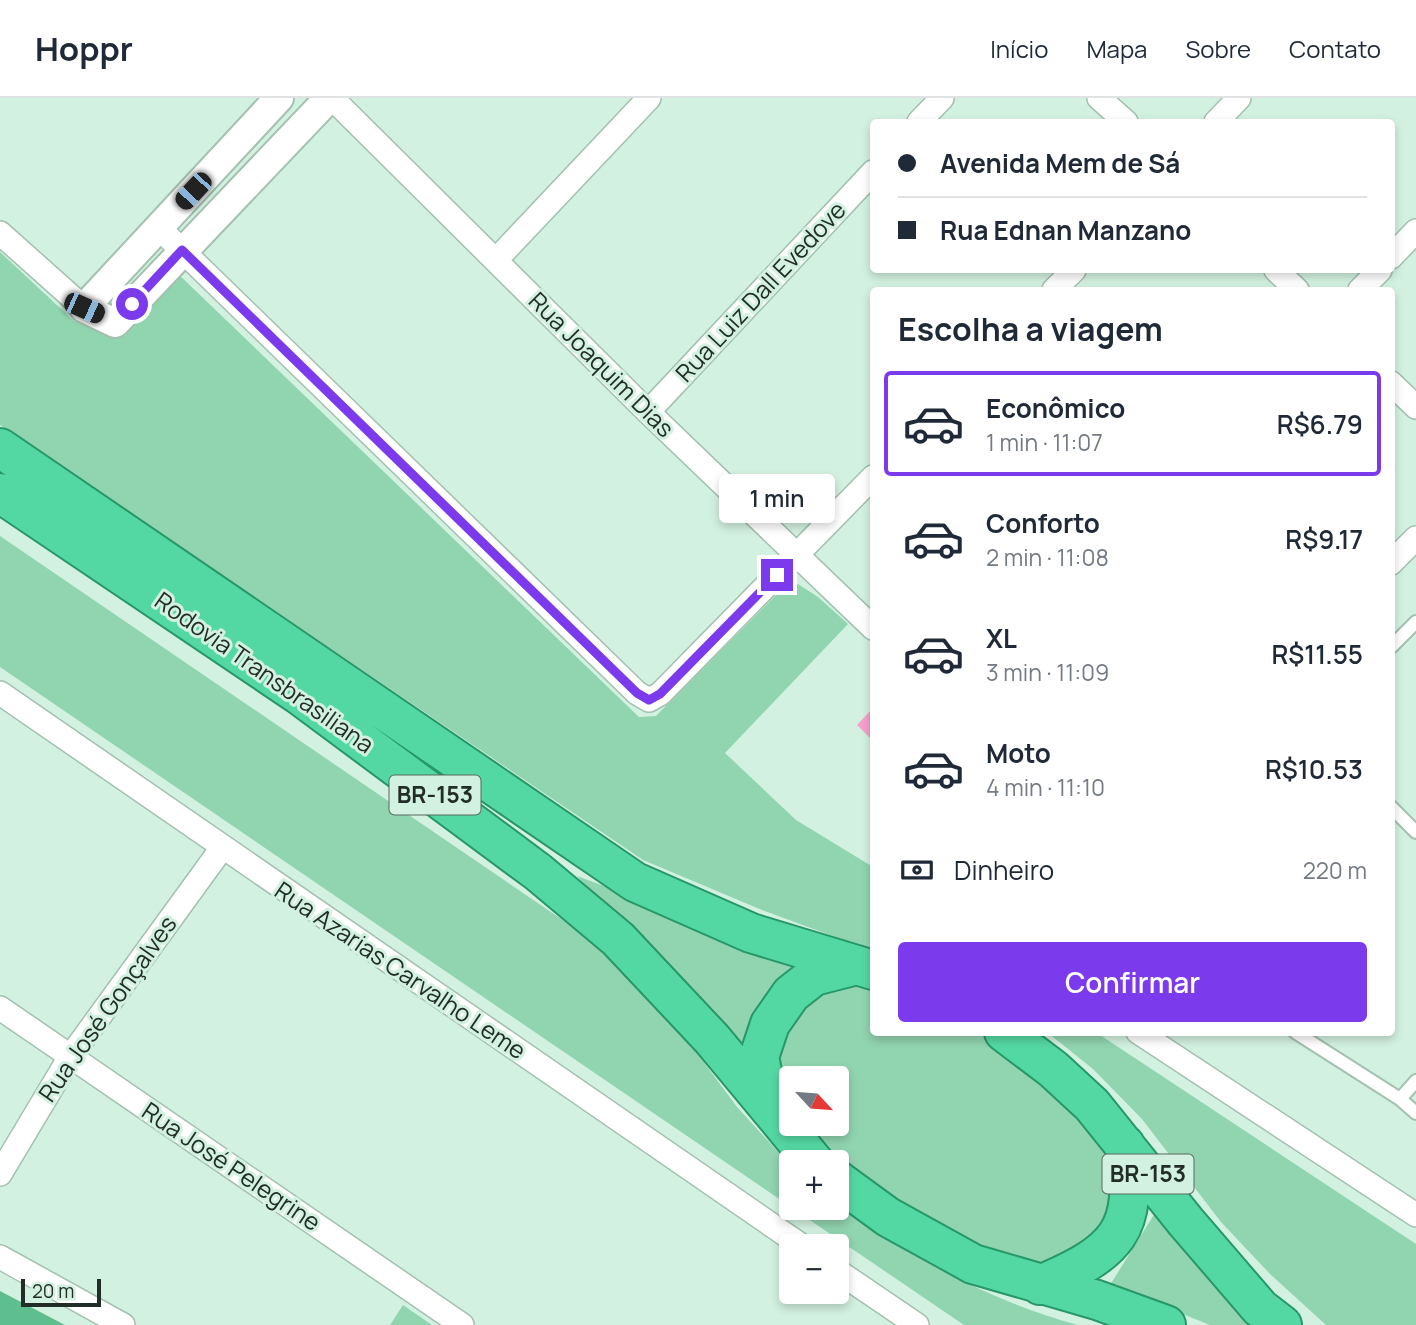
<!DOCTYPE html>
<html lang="pt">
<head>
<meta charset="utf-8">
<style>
  :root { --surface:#fff; --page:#f6f6f7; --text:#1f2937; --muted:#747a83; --line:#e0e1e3; --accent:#7c3aed }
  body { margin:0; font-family:Manrope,sans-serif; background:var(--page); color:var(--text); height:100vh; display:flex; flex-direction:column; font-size:26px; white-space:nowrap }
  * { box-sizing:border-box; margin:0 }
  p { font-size:23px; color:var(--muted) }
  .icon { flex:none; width:38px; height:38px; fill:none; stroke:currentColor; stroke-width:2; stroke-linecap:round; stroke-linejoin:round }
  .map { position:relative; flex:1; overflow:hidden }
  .panel { position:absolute; left:870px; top:189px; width:525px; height:749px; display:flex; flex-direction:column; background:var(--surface); border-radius:7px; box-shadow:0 4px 10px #0003 }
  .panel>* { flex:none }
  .hud { position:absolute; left:870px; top:21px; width:525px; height:154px; border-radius:7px; box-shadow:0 4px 10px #0003; display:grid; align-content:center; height:154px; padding:0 28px; background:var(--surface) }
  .needle { width:46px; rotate:116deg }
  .buttons { position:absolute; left:779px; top:968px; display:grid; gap:14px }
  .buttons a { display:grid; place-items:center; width:70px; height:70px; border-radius:7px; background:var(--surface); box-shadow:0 4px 10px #0003; font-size:35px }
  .scale { position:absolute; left:21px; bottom:18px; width:80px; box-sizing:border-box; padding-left:7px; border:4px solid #222d27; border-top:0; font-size:19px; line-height:24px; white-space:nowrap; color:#222d27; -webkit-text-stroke:5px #d3f1e0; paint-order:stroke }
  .end { position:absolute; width:32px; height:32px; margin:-16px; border:9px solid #7c3aed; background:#fff; box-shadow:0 0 0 4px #fff }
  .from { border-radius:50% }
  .bubble { position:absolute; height:49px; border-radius:7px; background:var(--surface); box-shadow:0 4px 10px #0003; font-size:23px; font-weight:600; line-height:49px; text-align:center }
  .car { position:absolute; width:21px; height:42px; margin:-21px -10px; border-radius:9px; box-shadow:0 0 5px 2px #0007; background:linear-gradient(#222 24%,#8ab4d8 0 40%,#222 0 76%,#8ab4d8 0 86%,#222 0) }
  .hud b { display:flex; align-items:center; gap:24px; height:66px; font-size:26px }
  .hud b+b { border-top:2px solid var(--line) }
  .hud i { width:18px; height:18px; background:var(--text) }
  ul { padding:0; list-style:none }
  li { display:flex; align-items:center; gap:21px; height:105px; margin:0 14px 10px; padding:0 14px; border:4px solid transparent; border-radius:7px }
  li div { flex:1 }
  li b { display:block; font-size:26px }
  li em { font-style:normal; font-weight:600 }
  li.on { border-color:var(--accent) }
  li>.icon { width:63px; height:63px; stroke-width:1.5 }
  h2 { padding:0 28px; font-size:32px; line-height:84px }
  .pay { display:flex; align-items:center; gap:18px; height:77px; padding:0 28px; font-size:26px }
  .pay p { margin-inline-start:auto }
  .primary-button { display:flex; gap:14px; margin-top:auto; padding:14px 28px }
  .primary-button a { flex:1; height:80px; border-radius:7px; background:var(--accent); color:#fff; font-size:28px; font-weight:600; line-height:80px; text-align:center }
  header { display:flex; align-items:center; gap:42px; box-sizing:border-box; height:98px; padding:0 35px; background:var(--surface); border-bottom:2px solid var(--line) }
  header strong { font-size:33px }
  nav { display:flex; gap:38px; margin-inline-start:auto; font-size:24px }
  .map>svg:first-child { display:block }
  .green { fill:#91d4b0 }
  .forest { fill:#5fbe8f }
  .building { fill:#f7a1cc }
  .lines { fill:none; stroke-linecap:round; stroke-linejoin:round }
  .service-casing { stroke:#a3c0b0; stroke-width:16 }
  .minor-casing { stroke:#a3c0b0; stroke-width:26 }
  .tertiary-casing { stroke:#a3c0b0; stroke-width:32 }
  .trunk-casing { stroke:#279669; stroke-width:42 }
  .service { stroke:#fff; stroke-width:12 }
  .minor { stroke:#fff; stroke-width:23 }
  .tertiary { stroke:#fff; stroke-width:28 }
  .trunk { stroke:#54d8a3; stroke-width:38 }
  .route { stroke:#7c3aed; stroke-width:9 }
  .labels { text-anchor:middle; stroke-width:6; stroke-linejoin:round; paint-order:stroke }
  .shield { fill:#d3f1e0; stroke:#57685e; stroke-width:2 }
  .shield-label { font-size:23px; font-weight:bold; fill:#222d27 }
  .street-label { font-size:24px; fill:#222d27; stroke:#d3f1e0 }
</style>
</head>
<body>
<header>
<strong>Hoppr</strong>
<nav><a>Início</a><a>Mapa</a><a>Sobre</a><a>Contato</a></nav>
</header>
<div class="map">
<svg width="1416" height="1227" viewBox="0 0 1416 1227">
  <rect width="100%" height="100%" fill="#d3f1e0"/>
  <path class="green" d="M0 154 74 223 116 233 175 173 639 619 656 618 778 495 798 486 818 499 848 526 725 655 796 722 873 769V853L762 812 643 762 0 327Z
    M0 438 567 825 622 870 666 913 737 1009 791 1068V1109L0 569Z
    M577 778 812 865 747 965Z
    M873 885V934L982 935 1053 985 1118 1070 1103 1135 1037 1170C957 1146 856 1089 802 1026H836V980H791V1013L775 995 783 920 815 887Z
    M1048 935H1097L1416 1146V1227H1326L1270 1176 1221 1124 1142 1021 1093 971Z
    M837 1105C911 1160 988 1202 1078 1227H964L792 1110H836Z
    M1155 1115 1264 1227H1210L1110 1187Z
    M403 1207 432 1227H390Z"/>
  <path class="forest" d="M0 1193 65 1227H0Z"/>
  <path class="building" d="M873 610V643L857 627Z"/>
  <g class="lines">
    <defs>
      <path id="service" d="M1391 549 1416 524
        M1391 709 1416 734
        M1295 934 1400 1001 1416 1015
        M1400 1001 1416 983"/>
      <path id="minor" d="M332 0 648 314 873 530
        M1099 0 1126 24
        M919 24 942 0
        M1216 24 1239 0
        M159 130 637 595 649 602 660 596 873 379
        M0 135 84 210
        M1391 159 1416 133
        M496 162 649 0
        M1276 172 1297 192
        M1054 192 1074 172
        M1360 192 1380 172
        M1391 285 1416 309
        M648 314 873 74
        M1391 465 1416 440
        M0 595 802 1148
        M0 910 462 1227
        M1138 934 1416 1117
        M0 1076 70 959 222 750
        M0 1159 123 1227
        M836 1172 917 1227"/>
      <path id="tertiary" d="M279 0 84 210 115 225 329 0"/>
      <path id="trunk" d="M0 350 635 784 751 835 873 872
        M0 395 298 596 538 774 618 841 712 941 814 1064
        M1004 934 1053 971 1092 1007 1186 1124 1260 1210 1282 1227
        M769 1007 759 959 770 926 791 896 814 878 857 867
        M836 1081 888 1119 973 1166 1097 1202 1166 1227
        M1040 1187C1117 1154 1140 1133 1125 1047"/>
    </defs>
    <use href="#service" class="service-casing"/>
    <use href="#minor" class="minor-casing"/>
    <use href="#tertiary" class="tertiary-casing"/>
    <use href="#trunk" class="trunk-casing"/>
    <use href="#service" class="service"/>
    <use href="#minor" class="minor"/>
    <use href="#tertiary" class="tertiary"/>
    <use href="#trunk" class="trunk"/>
  </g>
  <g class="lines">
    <path class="route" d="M132 206 182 152 637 595 649 602 660 596 777 477"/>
  </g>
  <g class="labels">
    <g class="shield">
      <rect x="389.5" y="677.5" width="91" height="39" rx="5"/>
      <rect x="1102.5" y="1056.5" width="91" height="39" rx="5"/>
    </g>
    <g class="shield-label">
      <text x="435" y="705">BR-153</text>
      <text x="1148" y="1084">BR-153</text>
    </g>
    <g class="street-label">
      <text transform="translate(761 194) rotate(-47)" y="8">Rua Luiz Dall Evedove</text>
      <text transform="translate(601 267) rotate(45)" y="8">Rua Joaquim Dias</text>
      <text transform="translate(264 575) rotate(35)" y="8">Rodovia Transbrasiliana</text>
      <text transform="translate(400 873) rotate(34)" y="8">Rua Azarias Carvalho Leme</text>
      <text transform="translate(108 911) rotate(-55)" y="8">Rua José Gonçalves</text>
      <text transform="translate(231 1069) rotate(34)" y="8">Rua José Pelegrine</text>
    </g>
  </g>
</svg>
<div class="buttons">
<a><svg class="needle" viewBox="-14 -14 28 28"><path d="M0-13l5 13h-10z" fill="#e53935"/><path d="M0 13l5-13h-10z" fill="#747a83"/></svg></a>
<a>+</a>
<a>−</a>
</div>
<div class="scale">20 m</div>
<i class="end from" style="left:132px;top:206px"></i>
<i class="end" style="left:777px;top:477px"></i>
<div class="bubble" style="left:719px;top:376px;width:116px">1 min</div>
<i class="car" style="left:193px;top:93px;rotate:223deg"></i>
<i class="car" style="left:84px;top:210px;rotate:114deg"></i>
<div class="hud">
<b><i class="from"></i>Avenida Mem de Sá</b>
<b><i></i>Rua Ednan Manzano</b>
</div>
<section class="panel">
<h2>Escolha a viagem</h2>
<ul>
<li class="on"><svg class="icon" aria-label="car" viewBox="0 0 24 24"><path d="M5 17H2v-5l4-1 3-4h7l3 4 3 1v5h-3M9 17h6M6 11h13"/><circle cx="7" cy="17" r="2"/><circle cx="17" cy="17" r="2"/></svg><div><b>Econômico</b><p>1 min · 11:07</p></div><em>R$6.79</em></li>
<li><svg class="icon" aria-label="car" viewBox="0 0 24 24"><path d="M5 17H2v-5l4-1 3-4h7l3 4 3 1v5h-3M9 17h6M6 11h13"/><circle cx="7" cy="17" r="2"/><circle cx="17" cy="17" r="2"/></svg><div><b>Conforto</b><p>2 min · 11:08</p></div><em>R$9.17</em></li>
<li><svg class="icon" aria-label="car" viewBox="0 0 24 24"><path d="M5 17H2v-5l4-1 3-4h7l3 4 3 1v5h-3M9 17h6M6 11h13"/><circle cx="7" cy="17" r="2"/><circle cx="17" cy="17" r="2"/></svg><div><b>XL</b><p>3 min · 11:09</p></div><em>R$11.55</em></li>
<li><svg class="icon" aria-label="car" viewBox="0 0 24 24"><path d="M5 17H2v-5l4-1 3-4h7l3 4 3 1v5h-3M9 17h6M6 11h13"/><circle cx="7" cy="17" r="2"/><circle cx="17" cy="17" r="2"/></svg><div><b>Moto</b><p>4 min · 11:10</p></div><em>R$10.53</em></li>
</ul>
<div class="pay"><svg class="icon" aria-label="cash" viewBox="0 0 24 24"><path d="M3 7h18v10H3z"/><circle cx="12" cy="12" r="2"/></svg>Dinheiro<p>220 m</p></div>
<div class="primary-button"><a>Confirmar</a></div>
</section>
</div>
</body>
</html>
